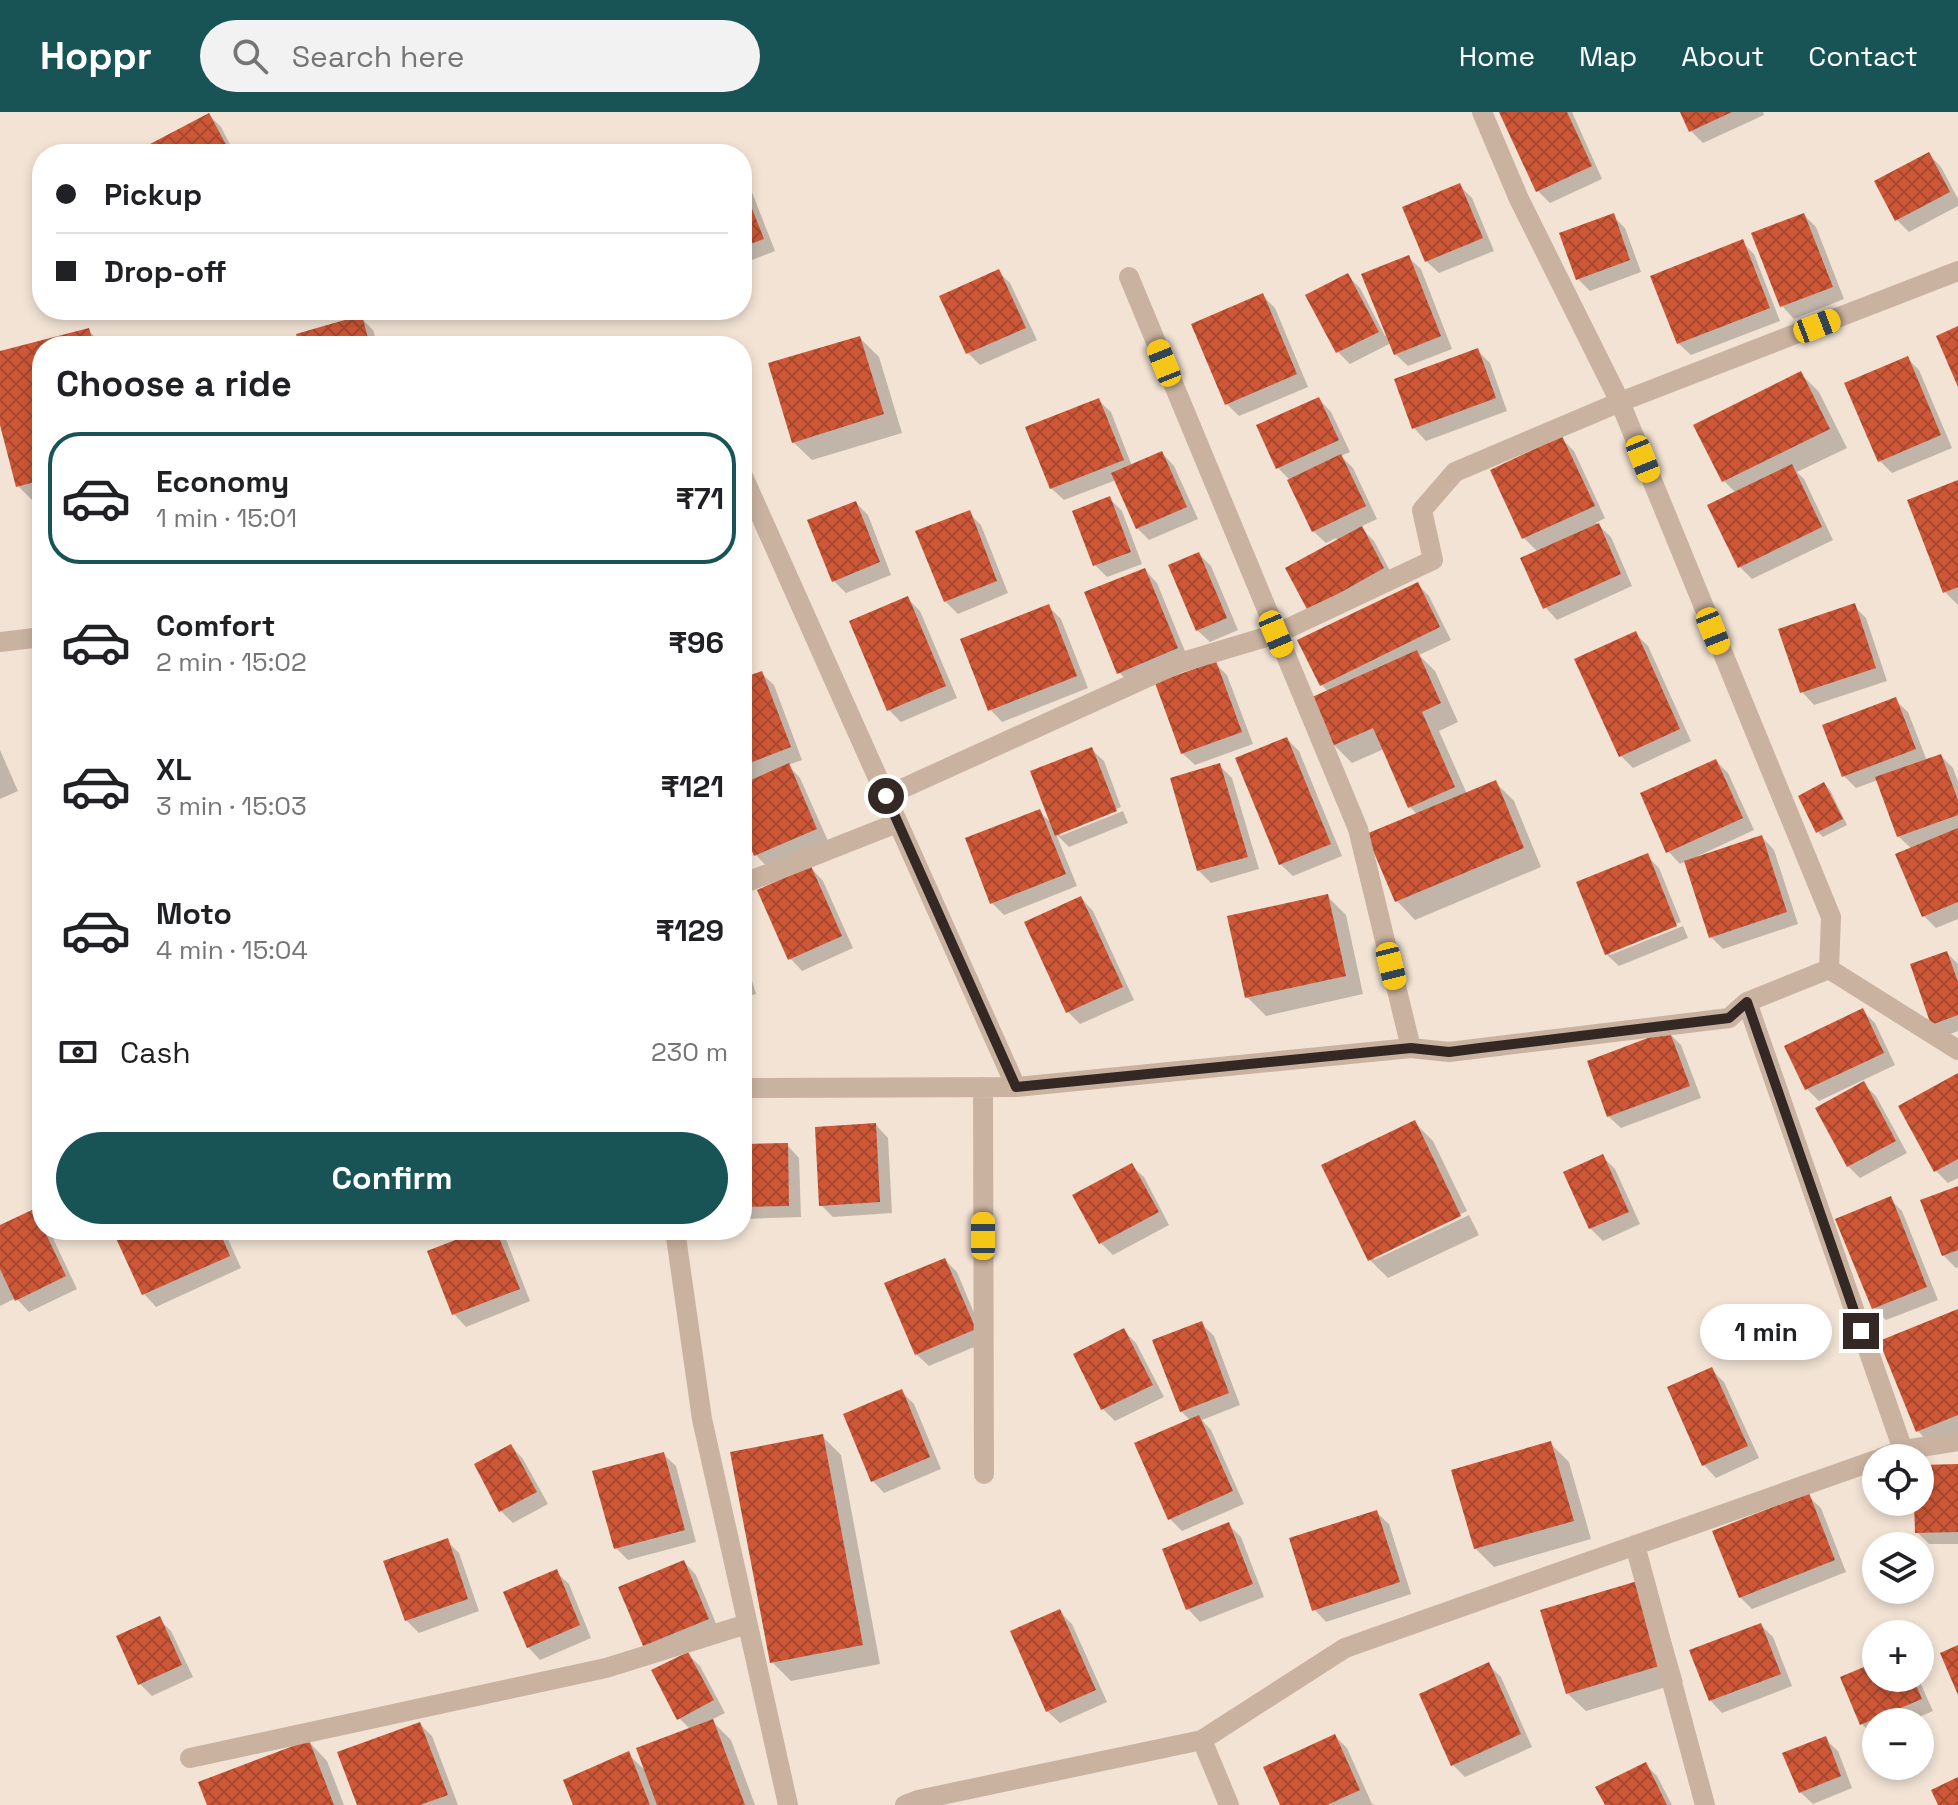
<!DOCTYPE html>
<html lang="en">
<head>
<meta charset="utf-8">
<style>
  :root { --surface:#fff; --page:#f2f2f2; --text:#202124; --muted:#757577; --line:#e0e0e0; --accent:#185456 }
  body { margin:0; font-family:"Space Grotesk",sans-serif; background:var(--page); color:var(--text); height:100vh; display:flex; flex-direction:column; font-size:30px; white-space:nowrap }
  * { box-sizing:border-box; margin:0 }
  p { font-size:26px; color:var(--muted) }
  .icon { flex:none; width:44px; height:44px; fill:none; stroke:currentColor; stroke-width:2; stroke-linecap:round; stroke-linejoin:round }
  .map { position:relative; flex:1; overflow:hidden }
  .drawer { position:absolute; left:32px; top:224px; width:720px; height:904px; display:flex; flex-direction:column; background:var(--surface); border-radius:32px; box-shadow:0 4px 12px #0003 }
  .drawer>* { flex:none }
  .hud { position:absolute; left:32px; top:32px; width:720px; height:176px; border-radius:32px; box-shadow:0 4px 12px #0003; display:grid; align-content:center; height:176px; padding:0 24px; background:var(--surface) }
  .tools { position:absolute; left:1862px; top:1332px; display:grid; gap:16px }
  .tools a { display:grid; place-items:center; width:72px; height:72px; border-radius:50%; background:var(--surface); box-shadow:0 4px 12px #0003; font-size:40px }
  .end { position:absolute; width:36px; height:36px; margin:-18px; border:10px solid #332824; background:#fff; box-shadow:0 0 0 4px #fff }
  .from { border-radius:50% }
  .bubble { position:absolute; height:56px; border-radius:28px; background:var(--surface); box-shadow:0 4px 12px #0003; font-size:26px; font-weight:800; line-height:56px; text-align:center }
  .car { position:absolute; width:24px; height:48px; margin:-24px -12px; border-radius:10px; box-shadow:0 0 6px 2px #0007; background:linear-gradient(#f5c518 24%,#345 0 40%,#f5c518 0 76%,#345 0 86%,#f5c518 0) }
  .hud b { display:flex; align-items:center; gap:28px; height:76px; font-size:30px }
  .hud b+b { border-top:2px solid var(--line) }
  .hud i { width:20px; height:20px; background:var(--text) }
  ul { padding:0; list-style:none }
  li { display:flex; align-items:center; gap:24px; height:132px; margin:0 16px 12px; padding:0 8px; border:4px solid transparent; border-radius:32px }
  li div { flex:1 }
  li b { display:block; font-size:30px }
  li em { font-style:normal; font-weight:800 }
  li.selected { border-color:var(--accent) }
  li>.icon { width:72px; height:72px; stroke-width:1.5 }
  h2 { padding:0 24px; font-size:36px; line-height:96px }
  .pay { display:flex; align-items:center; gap:20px; height:88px; padding:0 24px; font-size:30px }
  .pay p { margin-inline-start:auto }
  .primary-button { display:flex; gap:16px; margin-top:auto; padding:16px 24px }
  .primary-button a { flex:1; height:92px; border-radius:48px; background:var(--accent); color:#fff; font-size:32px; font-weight:800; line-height:92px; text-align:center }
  header { display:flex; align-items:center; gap:48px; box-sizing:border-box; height:112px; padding:0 40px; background:var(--accent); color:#fff }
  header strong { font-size:38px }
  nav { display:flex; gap:44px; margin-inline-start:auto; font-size:28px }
  .search { width:560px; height:72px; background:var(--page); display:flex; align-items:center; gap:20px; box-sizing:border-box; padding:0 28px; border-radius:44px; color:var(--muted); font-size:30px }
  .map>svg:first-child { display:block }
  .shadow { fill:#0003 }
  .building { fill:url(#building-cross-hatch) }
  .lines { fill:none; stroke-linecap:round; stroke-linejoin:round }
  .street { stroke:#cab2a0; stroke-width:20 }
  .route { stroke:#332824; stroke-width:10 }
</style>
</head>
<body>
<header>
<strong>Hoppr</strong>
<div class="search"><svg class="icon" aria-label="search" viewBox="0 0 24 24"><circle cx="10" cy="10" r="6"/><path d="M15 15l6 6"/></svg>Search here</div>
<nav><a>Home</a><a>Map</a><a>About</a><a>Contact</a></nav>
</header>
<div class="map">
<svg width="1958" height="1693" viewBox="0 0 1958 1693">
  <defs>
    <pattern id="building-cross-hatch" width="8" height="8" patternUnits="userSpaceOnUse" patternTransform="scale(2)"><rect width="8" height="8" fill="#cd5737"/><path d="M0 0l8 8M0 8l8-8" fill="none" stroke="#a7482e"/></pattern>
  </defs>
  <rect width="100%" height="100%" fill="#f2e3d4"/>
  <path class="shadow" d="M1503 0H1572L1602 67 1550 91 1538 79Z
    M1682 0H1763L1764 3 1703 31 1691 19Z
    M209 3 221 15 235 42H136Z
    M1929 42 1941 55 1958 87V94L1909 120 1897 108Z
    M742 64 748 70 775 139 742 152Z
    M1460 74 1472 86 1494 139 1439 161 1426 149Z
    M1804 103 1816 115 1844 187 1794 207 1782 194 1754 122Z
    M1613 104 1625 116 1641 160 1590 179 1578 167Z
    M1742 130 1754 142 1780 209 1691 243 1678 231Z
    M1408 145 1421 157 1452 237 1408 254 1395 242 1391 231 1350 252 1338 240 1348 164 1360 176 1385 224 1388 223Z
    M998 159 1010 171 1037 228 980 253 968 241 942 185Z
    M1262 183 1275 196 1308 275 1239 304 1227 292Z
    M361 206 373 218 378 234H301Z
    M88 218 104 234H42V391L36 392 18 374 0 305V241Z
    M860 226 879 245 902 321 812 348 793 330Z
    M1477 238 1490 251 1507 299 1426 329 1414 316 1396 268Z
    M1907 246 1919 258 1952 336 1892 361 1880 349Z
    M1800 261 1819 280 1847 336 1797 360 1804 367 1833 428 1752 467 1740 455 1736 381 1724 369Z
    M1319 287 1331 300 1350 340 1341 344 1353 356 1377 407 1360 415 1374 429 1395 468 1321 510 1338 429 1336 426 1326 431 1313 419 1290 368 1278 356Z
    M1098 288 1111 300 1132 354 1162 341 1174 354 1198 407 1149 428 1137 416 1116 368 1064 388 1051 376Z
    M1562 327 1574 339 1605 406 1596 411 1611 425 1632 474 1557 508 1545 495 1538 440 1524 426 1493 359Z
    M1958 370V493L1945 480Z
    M1109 386 1122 399 1142 452 1107 465 1095 453Z
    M856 391 868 403 891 463 846 481 833 468Z
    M969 401 981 413 1008 481 958 502 945 489Z
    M1199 442 1211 454 1238 518 1210 530 1197 518Z
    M1145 458 1157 471 1189 549 1131 573 1119 560Z
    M1417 472 1429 484 1451 528 1419 543 1435 559 1458 610 1439 619 1467 682 1495 670 1514 689 1541 755 1415 808 1397 789 1369 723 1418 703 1410 695 1384 637 1352 651 1334 633 1328 580 1322 573Z
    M907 486 920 499 957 586 901 610 889 598Z
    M1854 494 1866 506 1887 569 1814 593 1802 580Z
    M1049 495 1061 507 1088 576 1002 610 990 597Z
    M1636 522 1648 534 1691 629 1633 656 1621 644Z
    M1215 551 1227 563 1253 632 1195 653 1182 641Z
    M761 561 774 573 802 648 788 653 800 666 828 729 768 756 756 743 742 711V568Z
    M1895 588 1908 600 1927 649 1941 644 1953 656 1958 670V807L1936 816 1924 804 1912 737 1898 724 1878 668 1856 676 1844 664Z
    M1287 627 1299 639 1342 744 1293 764 1280 752Z
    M1091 637 1104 649 1121 695 1060 720V724L1123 699 1128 711 1069 735 1056 722 1077 774 1004 803 992 791 1039 699 1053 713Z
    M0 638 18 679 0 687Z
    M1716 649 1728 661 1754 718 1698 744 1699 746 1762 725 1774 738 1798 812 1723 837 1711 825 1686 749 1680 752 1668 739Z
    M1220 654 1232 666 1259 757 1211 771 1198 758Z
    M1824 672 1830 678 1847 713 1823 725 1818 720Z
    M1647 744 1659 756 1681 810 1610 839V843L1683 814 1688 826 1619 854 1606 842Z
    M811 756 823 769 853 836 802 859 790 846Z
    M1327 784 1346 803 1363 882 1266 904 1247 885Z
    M1081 786 1093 799 1134 888 1080 912 1068 900Z
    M742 835 756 882 742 886Z
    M1947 841 1958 852V919L1945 924 1933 912Z
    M1863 899 1875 911 1895 953 1819 989 1807 977Z
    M1669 921 1681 933 1701 986 1621 1016 1608 1004Z
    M1958 964V1066L1948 1071 1936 1059Z
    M1863 971 1876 984 1907 1041 1860 1066 1848 1054Z
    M1414 1010 1433 1029 1467 1099 1374 1144V1148L1469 1103 1479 1123 1388 1166 1370 1148Z
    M876 1013 888 1026 892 1101 833 1105 821 1093Z
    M787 1033 799 1046 801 1105 744 1107 742 1104V1034Z
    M1603 1045 1615 1057 1640 1112 1603 1129 1590 1116Z
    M1131 1053 1144 1065 1169 1113 1113 1143 1101 1131Z
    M1958 1076V1155L1956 1156 1943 1143Z
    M1890 1087 1902 1099 1938 1188 1886 1208 1874 1196Z
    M34 1099 42 1108V1118H49L77 1177 29 1200 16 1186 0 1194V1116Z
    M127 1118H224L241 1156 156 1195 144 1182Z
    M486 1118H496L506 1127 530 1189 466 1215 454 1202Z
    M525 1118H549L531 1124Z
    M945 1148 957 1160 986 1230 929 1254 916 1242Z
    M1958 1201V1329L1936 1338 1918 1319Z
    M1201 1211 1214 1224 1240 1293 1202 1308 1211 1318 1244 1392 1182 1419 1169 1406 1191 1309 1181 1299Z
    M1124 1219 1136 1231 1164 1285 1115 1309 1103 1297 1076 1243Z
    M1712 1258 1724 1270 1759 1346 1716 1366 1704 1353 1669 1276Z
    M902 1280 914 1292 941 1357 884 1381 872 1368Z
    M822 1324 841 1343 880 1552 791 1569 772 1550Z
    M1551 1332 1569 1350 1591 1427 1494 1455 1475 1436Z
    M511 1334 523 1347 548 1392 513 1411 501 1399Z
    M663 1342 676 1354 696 1430 628 1448 616 1436Z
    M1958 1354V1432H1929L1917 1420 1920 1355Z
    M1808 1384 1821 1396 1846 1460 1752 1497 1740 1485Z
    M1376 1400 1389 1412 1411 1482 1326 1510 1314 1497Z
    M1229 1413 1241 1425 1264 1485 1200 1510 1188 1497 1165 1438Z
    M447 1429 459 1441 479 1499 419 1521 406 1508Z
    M684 1450 696 1463 719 1519 657 1545 644 1533Z
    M556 1460 569 1472 591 1526 540 1548 528 1535Z
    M1659 1488 1683 1570 1586 1599 1567 1581Z
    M1060 1500 1072 1512 1107 1590 1060 1611 1047 1599Z
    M159 1507 171 1519 193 1565 152 1584 140 1572Z
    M1761 1513 1773 1525 1792 1574 1722 1601 1710 1588Z
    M688 1542 700 1554 725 1601 711 1608 731 1628 755 1693H575L628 1642 647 1660 691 1618 679 1606Z
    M1876 1552V1566H1918L1933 1599 1907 1610H1876L1874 1624 1862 1612Z
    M1489 1553 1501 1565 1532 1635 1465 1665 1453 1653Z
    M420 1612 432 1624 458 1693H359Z
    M1335 1624 1347 1636 1372 1692 1376 1693H1282Z
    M1825 1627 1838 1639 1852 1676 1813 1692 1800 1680Z
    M309 1630 327 1649 344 1693H209Z
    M1645 1652 1657 1664 1672 1693H1607Z"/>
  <path class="building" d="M1499 0H1567L1592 54 1536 80Z
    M1680 0H1732L1689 20Z
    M209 1 230 40 227 42H131Z
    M1929 40 1950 80 1895 109 1874 69Z
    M742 71 764 127 742 135Z
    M1460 71 1483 126 1425 150 1402 95Z
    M1614 101 1630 148 1576 168 1559 121Z
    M1804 101 1833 175 1780 195 1751 121Z
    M1743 127 1770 196 1677 232 1650 164Z
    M1409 143 1441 224 1394 243 1361 162Z
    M999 157 1026 216 966 242 939 184Z
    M1348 161 1379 220 1336 241 1305 183Z
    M1263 181 1297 262 1225 293 1191 212Z
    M362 203 370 234H299L296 222Z
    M1958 214V275L1936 224Z
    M89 216 94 234H42V368L16 375 0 313V239Z
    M860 224 884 302 792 331 768 251Z
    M1478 236 1496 286 1412 317 1394 267Z
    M1908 244 1941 323 1878 350 1844 271Z
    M1801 259 1830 317 1722 370 1693 313Z
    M1319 285 1339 328 1276 357 1256 313Z
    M1099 286 1124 348 1050 377 1025 315Z
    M1562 324 1595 394 1522 427 1490 358Z
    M1162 339 1187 395 1136 417 1111 361Z
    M1341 342 1366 394 1312 420 1287 368Z
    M1792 352 1822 415 1738 456 1707 393Z
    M1958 368V475L1943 481 1907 388Z
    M1110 384 1131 440 1093 454 1072 399Z
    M856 389 880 450 832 470 807 408Z
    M970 398 997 469 944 490 915 419Z
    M1599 411 1621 462 1543 497 1520 446Z
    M1362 414 1384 456 1308 499 1285 456Z
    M1199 440 1227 506 1196 519 1168 453Z
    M1145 456 1178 536 1117 562 1084 480Z
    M1418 470 1440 515 1320 574 1297 528Z
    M908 484 946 574 887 599 849 509Z
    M1855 491 1876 556 1800 581 1778 517Z
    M1049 492 1077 564 988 599 960 527Z
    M1636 519 1680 617 1619 645 1574 547Z
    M1417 538 1441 591 1422 600 1455 675 1408 696 1373 616 1332 634 1310 586Z
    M1216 549 1242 620 1181 642 1155 571Z
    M762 559 791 635 742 654V566Z
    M1896 585 1916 637 1842 665 1822 613Z
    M1287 625 1331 732 1279 753 1235 646Z
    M1092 635 1117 699 1055 724 1030 659Z
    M1941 642 1958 688V703L1897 725 1875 665Z
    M1716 647 1743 706 1666 741 1640 681Z
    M789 651 817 717 754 744 742 716V672Z
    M1220 651 1248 745 1197 759 1170 666Z
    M1496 668 1524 736 1395 790 1366 722Z
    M1824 670 1843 707 1816 721 1798 684Z
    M1040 697 1066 762 990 792 965 726Z
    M1958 716V790L1922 805 1895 742Z
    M1762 723 1787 800 1709 826 1684 749Z
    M1648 741 1677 814 1605 843 1576 770Z
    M811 754 842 824 788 848 757 778Z
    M1328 782 1346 864 1245 886 1227 804Z
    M1081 784 1123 875 1066 901 1024 810Z
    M1947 839 1958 870V903L1931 913 1910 852Z
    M1863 896 1884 941 1805 978 1784 934Z
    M1669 918 1690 974 1607 1005 1587 949Z
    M1958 961V1047L1934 1060 1898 994Z
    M1864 969 1896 1029 1847 1055 1815 996Z
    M1415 1008 1461 1104 1368 1149 1321 1053Z
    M876 1011 880 1090 819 1094 815 1015Z
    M788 1031 789 1094 742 1095V1032Z
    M1603 1042 1629 1100 1589 1117 1563 1060Z
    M1132 1051 1159 1100 1099 1132 1072 1083Z
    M1958 1074V1138L1942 1144 1920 1088Z
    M1891 1084 1927 1175 1872 1197 1835 1107Z
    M34 1097 42 1118H44L66 1164 15 1189 0 1157V1113Z
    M122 1118H219L230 1144 142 1183 114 1122Z
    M481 1118H496L520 1177 452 1203 427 1139Z
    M945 1146 976 1217 915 1243 884 1171Z
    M1958 1197V1303L1916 1320 1879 1229Z
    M1202 1209 1229 1281 1180 1300 1152 1228Z
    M1124 1216 1153 1273 1101 1298 1073 1242Z
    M1712 1255 1748 1334 1702 1354 1667 1275Z
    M902 1277 930 1345 871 1370 843 1302Z
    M1199 1303 1233 1379 1168 1408 1134 1331Z
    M823 1322 863 1533 770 1551 730 1340Z
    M1551 1329 1574 1409 1474 1437 1451 1358Z
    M511 1332 537 1380 499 1400 474 1352Z
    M664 1340 685 1418 614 1437 592 1359Z
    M1958 1352V1420L1915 1421 1914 1390H1920V1353Z
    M1809 1381 1835 1448 1739 1486 1712 1419Z
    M1377 1398 1400 1470 1312 1499 1289 1426Z
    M1229 1410 1253 1472 1186 1498 1162 1437Z
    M448 1426 468 1487 405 1509 383 1449Z
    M684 1448 709 1507 643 1534 618 1475Z
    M557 1457 580 1513 527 1536 503 1480Z
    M1641 1468 1666 1552 1566 1582 1540 1498Z
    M1060 1497 1096 1578 1046 1600 1010 1519Z
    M160 1504 182 1553 138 1573 116 1524Z
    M1761 1511 1781 1562 1709 1589 1689 1538Z
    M1958 1533V1583L1940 1541Z
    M688 1540 714 1588 677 1608 651 1558Z
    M1489 1550 1521 1622 1451 1654 1419 1582Z
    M1876 1550V1566H1913L1922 1587 1860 1613 1840 1565Z
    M713 1607 745 1693H657L636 1636Z
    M420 1610 448 1683 420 1693H357L337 1640Z
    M1335 1622 1360 1678 1327 1693H1280L1263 1655Z
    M1826 1624 1841 1664 1799 1681 1782 1641Z
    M309 1628 334 1693H207L198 1670Z
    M629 1639 650 1693H573L563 1668Z
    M1646 1650 1667 1693H1605L1595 1675Z
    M1958 1665V1693H1938L1931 1678Z"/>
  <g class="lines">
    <path class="street" d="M1482 0 1519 87 1620 290 1831 805 1829 857
      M1129 165 1358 717 1411 936
      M742 362 1016 975 1411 936 1449 940 1729 906 1747 890
      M0 530 42 525
      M886 684 1179 551 1276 522 1433 448 1422 398 1455 360 1620 290 1958 159
      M742 772 897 711
      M1829 857 1747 890 1903 1338 1881 1346
      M1829 857 1958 938
      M983 975 984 1362
      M742 976 1016 975
      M675 1118 702 1307 788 1693
      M1903 1338 1958 1329
      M1635 1433 1705 1693
      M1202 1628 1229 1693
      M190 1646 606 1556 747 1512
      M905 1693 918 1688 1202 1628 1345 1536 1876 1348"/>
  </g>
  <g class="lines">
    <path class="route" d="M886 684 1016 975 1411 936 1449 940 1480 936 1729 906 1747 890 1861 1219"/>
  </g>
</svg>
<div class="tools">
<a><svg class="icon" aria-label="locate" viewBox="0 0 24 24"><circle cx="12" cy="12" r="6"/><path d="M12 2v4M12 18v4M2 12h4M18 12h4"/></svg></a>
<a><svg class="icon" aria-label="layers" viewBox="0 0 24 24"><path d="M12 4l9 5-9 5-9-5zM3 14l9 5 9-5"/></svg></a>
<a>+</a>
<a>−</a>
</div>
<i class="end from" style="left:886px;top:684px"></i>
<i class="end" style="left:1861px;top:1219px"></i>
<div class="bubble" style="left:1700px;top:1192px;width:132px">1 min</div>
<i class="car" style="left:1817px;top:214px;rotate:69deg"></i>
<i class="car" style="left:1164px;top:251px;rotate:338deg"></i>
<i class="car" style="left:1643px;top:347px;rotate:158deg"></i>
<i class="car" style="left:1713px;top:519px;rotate:158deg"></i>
<i class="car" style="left:1276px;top:522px;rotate:157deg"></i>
<i class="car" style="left:1391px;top:854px;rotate:166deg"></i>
<i class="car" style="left:983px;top:1124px;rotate:0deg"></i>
<div class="hud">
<b><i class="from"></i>Pickup</b>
<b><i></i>Drop-off</b>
</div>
<section class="drawer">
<h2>Choose a ride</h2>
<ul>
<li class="selected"><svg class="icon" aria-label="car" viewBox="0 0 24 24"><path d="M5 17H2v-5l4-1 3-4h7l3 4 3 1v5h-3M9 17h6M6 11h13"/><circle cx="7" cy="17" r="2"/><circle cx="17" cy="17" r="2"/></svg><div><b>Economy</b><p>1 min · 15:01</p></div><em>₹71</em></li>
<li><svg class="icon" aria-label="car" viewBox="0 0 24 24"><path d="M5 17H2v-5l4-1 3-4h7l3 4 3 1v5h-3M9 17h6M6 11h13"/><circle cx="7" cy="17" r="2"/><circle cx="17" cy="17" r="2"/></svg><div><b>Comfort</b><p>2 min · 15:02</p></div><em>₹96</em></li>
<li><svg class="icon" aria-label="car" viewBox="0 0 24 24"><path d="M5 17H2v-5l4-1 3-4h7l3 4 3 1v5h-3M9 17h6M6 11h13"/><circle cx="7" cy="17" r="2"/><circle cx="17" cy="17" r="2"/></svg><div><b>XL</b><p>3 min · 15:03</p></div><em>₹121</em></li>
<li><svg class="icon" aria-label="car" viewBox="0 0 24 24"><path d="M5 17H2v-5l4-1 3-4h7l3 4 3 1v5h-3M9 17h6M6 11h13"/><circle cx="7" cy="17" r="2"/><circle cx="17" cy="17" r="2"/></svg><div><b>Moto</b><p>4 min · 15:04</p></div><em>₹129</em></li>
</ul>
<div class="pay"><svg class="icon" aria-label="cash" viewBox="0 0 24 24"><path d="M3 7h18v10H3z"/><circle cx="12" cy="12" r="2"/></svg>Cash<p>230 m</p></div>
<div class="primary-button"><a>Confirm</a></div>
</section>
</div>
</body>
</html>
